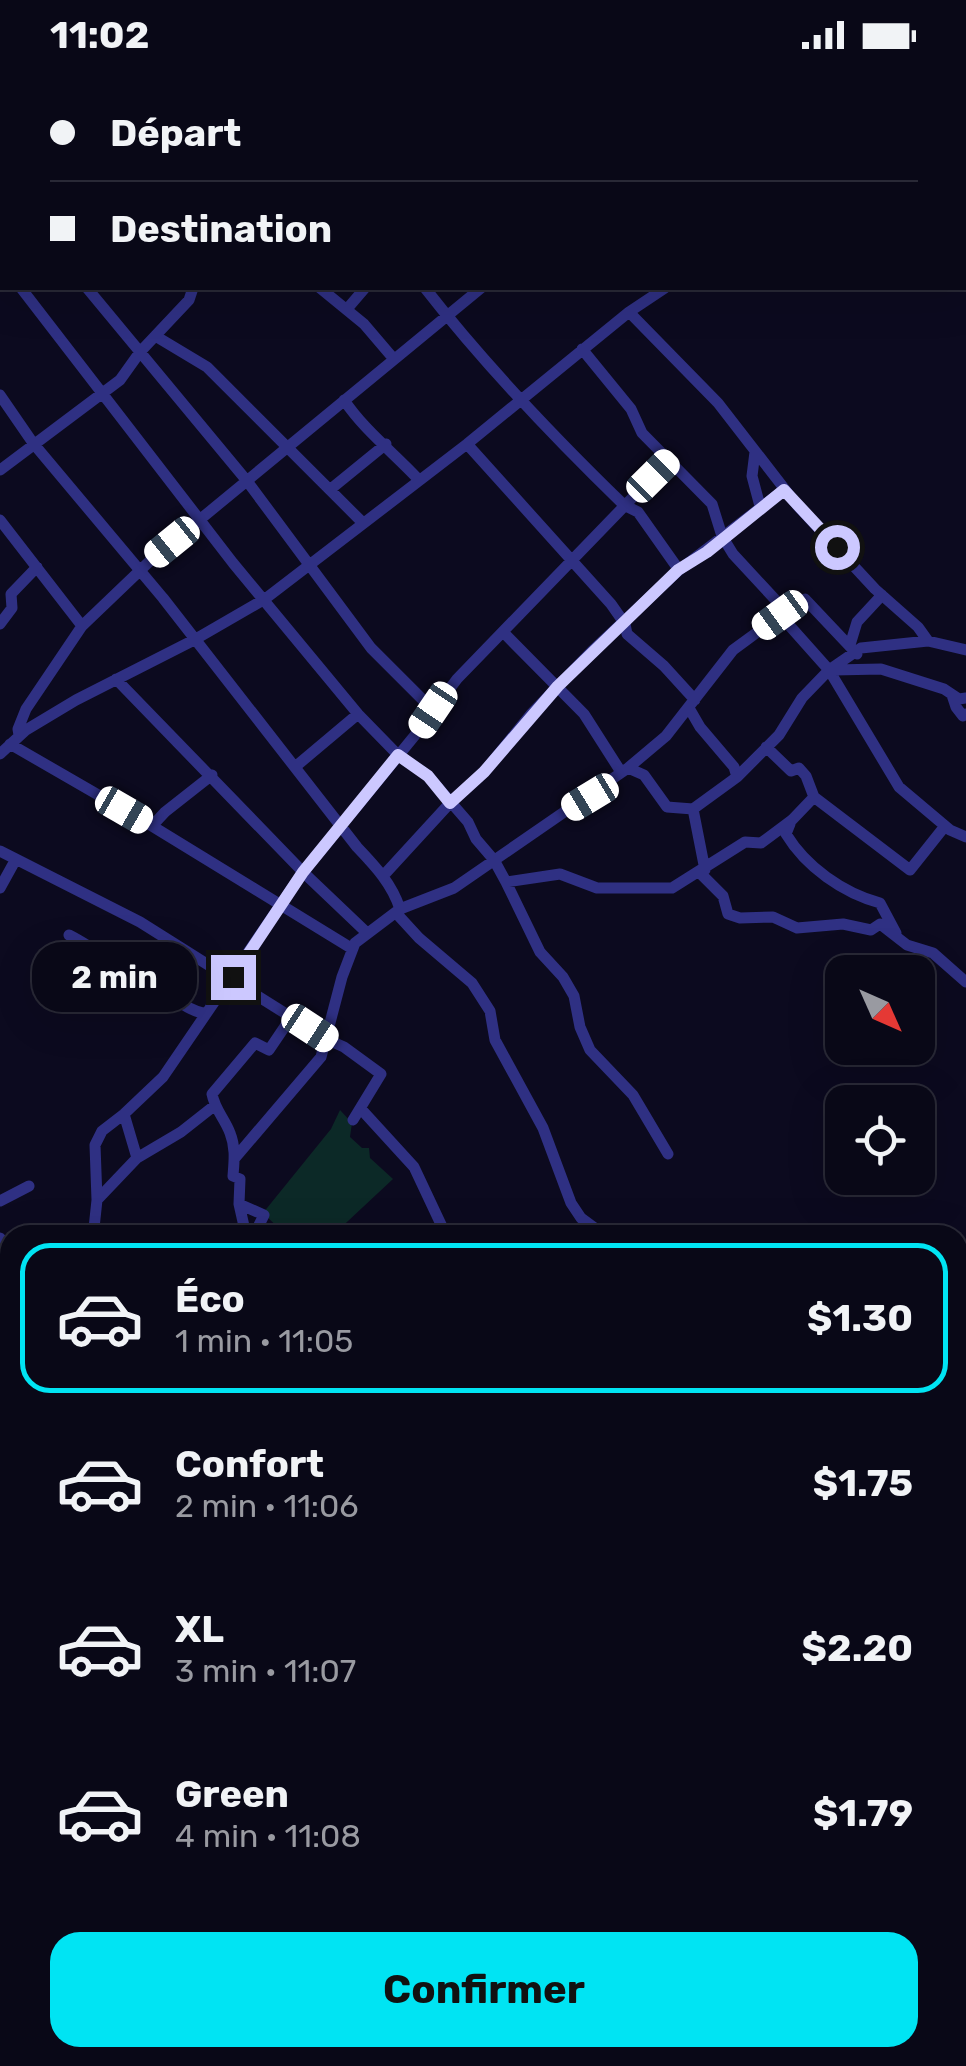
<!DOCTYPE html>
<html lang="fr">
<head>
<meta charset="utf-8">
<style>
  :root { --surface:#090817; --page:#121120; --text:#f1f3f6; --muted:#999aa1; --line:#292936; --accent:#00e4f3 }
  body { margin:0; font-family:Rubik,sans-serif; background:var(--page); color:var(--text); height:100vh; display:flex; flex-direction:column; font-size:38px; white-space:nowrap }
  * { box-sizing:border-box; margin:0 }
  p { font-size:32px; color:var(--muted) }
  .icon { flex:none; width:55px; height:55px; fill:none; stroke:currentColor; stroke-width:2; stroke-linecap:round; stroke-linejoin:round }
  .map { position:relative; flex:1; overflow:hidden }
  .panel { position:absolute; left:0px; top:1155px; width:968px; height:842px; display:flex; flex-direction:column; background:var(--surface); border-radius:30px 30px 0 0; box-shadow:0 10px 40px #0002,0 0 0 2px var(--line) }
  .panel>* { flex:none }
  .guide { position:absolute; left:0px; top:0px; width:968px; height:220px; box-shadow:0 10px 40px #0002,0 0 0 2px var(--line); display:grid; align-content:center; height:220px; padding:0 50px; background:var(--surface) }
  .needle { width:65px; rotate:135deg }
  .buttons { position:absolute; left:825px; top:885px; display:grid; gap:20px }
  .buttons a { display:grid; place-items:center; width:110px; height:110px; border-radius:20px; background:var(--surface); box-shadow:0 10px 40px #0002,0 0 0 2px var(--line); font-size:50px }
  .end { position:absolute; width:45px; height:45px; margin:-22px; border:12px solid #ccc8ff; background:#111; box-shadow:0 0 0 5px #111 }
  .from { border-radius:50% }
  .bubble { position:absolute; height:70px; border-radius:30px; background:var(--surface); box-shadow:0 10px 40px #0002,0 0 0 2px var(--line); font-size:32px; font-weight:700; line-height:70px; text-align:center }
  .car { position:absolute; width:30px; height:60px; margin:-30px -15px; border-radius:12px; box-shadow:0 0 8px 2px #0007; background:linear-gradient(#fff 24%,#345 0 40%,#fff 0 76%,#345 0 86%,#fff 0) }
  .guide b { display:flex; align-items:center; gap:35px; height:95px; font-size:38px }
  .guide b+b { border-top:2px solid var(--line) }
  .guide i { width:25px; height:25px; background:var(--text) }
  ul { padding:18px 0 0; list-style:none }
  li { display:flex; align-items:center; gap:30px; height:150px; margin:0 20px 15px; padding:0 30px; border:5px solid transparent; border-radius:30px }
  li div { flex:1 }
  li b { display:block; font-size:38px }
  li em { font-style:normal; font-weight:700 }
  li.on { border-color:var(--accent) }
  li>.icon { width:90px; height:90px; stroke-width:1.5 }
  .cta { display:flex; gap:20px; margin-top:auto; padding:20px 50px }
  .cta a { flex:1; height:115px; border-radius:30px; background:var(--accent); color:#111; font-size:40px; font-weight:700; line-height:115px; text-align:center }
  .status { display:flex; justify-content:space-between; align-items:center; height:70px; padding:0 50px; background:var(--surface); direction:ltr }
  .status svg { height:28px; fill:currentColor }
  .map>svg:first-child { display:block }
  .green { fill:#0c2927 }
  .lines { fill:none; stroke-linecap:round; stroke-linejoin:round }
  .stream { stroke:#041b3e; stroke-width:2.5 }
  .minor { stroke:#2f3083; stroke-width:11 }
  .route { stroke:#ccc8ff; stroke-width:12 }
</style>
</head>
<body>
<div class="status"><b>11:02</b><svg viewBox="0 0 49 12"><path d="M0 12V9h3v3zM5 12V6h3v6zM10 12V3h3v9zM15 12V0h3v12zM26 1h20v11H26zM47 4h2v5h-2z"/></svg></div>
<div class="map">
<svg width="966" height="1996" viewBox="0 0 966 1996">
  <rect width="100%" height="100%" fill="#0c0a1f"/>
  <path class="green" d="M340 1040 352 1053 350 1067 362 1078H369L370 1088 393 1109 333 1165H286L263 1143 331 1059Z"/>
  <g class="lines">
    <path class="stream" d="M150 0 151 2
      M0 87H2"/>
    <path class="minor" d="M101 0 103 2
      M965 26H966
      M0 99 2 101
      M0 188 2 192
      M21 218 233 493 358 644 398 685 428 706 468 752 476 769 494 790 506 812 560 804 597 818H672L745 772 761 773 792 750 814 727 806 706 799 698 791 701 766 677
      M87 218 247 411 371 578 433 640
      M320 218 364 254 393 288
      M425 218C485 295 554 367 624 435L638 442 679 500
      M347 239 365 218
      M629 242 718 333 797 435 875 519 918 557 928 571
      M157 267 207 297 363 453
      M582 279 631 339 642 363 712 434 722 466 733 484 783 538
      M0 325 33 373 163 528 357 777C376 797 392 814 400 839
      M344 330C364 360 394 383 419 410
      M467 374 611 534 625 554 627 564 664 596 695 630
      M755 382 752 406 760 436
      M0 400 120 310 140 282 189 230 193 218
      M332 418 386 374
      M0 450 82 556
      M780 545 829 600 899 717 950 760 966 767
      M0 554 12 538 11 524 37 497
      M503 562 584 644 621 702
      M850 575 857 552 882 525
      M834 600 881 599 944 619 959 629 966 628
      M116 609 303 802 366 862
      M952 625 956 637 963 646 966 644
      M689 638 700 657 734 697 737 707
      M19 665 18 659 26 639 82 556 152 489 481 218
      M10 674 152 756 351 878
      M0 684 26 660 76 630 194 570 265 529 467 374 629 242 665 218
      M295 697 358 644
      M628 698 644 705 667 737 693 739 737 707 779 665 802 628 829 600 861 578 928 571 966 580
      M814 727 910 800 945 756
      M693 739 705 800
      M790 754 786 764C806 797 843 823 880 833L896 863
      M152 756 165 742 212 705
      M0 781 140 852 326 969 344 977 381 1004 353 1050
      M700 803 723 826 728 844 740 848 773 847 797 858 843 854 871 860 880 854 907 875 933 883 966 912
      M383 806 450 733 484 702 532 643 592 581 679 500 784 420
      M506 812 540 882 563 907 574 926 580 957 590 980 633 1025 668 1084
      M0 818 16 789
      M397 844 419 868 472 913 490 941 495 970 543 1058 571 1133 581 1148 604 1165
      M69 865C100 881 126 903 157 919 175 927 186 940 206 944
      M361 1039 414 1097 446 1165
      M137 1088 181 1062 214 1036
      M235 1088 321 987 342 907 355 873 400 839 454 818 628 698 666 666 733 580 782 544 783 538 805 529 857 584
      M97 1130 137 1088 124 1044
      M0 1131 29 1116
      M239 1134 264 1145 254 1165
      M98 1165 94 1158 97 1130 95 1075 102 1061 124 1044 163 1007 303 802 416 664 457 609 668 391
      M246 1165 239 1134 240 1109 233 1106C234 1092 236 1078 230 1063 225 1049 215 1040 212 1024L255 973 269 980 292 946
      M0 1168 10 1184
      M0 1227 10 1221
      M0 1236 10 1247
      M0 1327 10 1322
      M0 1821 10 1822"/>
  </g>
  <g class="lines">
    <path class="route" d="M233 907 303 802 398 685 428 706 450 733 484 702 558 616 678 500 707 482 784 420 837 477"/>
  </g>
</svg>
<div class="buttons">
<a><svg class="needle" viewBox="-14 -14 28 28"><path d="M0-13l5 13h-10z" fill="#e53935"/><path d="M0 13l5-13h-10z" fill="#999aa1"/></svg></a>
<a><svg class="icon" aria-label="locate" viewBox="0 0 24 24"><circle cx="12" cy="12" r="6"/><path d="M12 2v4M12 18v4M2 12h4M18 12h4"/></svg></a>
</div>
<i class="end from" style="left:837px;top:477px"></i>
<i class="end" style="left:233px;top:907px"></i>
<div class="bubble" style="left:32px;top:872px;width:165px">2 min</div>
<i class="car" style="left:653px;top:406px;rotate:45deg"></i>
<i class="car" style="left:172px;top:472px;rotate:231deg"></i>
<i class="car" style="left:780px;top:545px;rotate:234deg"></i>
<i class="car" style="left:433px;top:640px;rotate:214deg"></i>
<i class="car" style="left:590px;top:727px;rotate:239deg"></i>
<i class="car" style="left:124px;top:740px;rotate:120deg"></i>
<i class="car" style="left:310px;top:958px;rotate:123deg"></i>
<div class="guide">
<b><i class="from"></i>Départ</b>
<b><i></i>Destination</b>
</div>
<section class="panel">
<ul>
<li class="on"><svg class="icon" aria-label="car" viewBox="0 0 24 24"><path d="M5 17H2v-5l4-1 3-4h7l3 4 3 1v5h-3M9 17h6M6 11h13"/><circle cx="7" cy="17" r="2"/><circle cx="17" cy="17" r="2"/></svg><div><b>Éco</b><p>1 min · 11:05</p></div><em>$1.30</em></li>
<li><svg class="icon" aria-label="car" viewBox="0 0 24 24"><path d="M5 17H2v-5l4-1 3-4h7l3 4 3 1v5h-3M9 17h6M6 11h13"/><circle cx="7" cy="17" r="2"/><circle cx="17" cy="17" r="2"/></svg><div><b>Confort</b><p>2 min · 11:06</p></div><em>$1.75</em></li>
<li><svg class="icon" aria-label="car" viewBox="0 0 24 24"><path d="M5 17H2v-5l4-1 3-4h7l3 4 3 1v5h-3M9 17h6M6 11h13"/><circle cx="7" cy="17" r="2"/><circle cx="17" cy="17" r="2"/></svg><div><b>XL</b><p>3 min · 11:07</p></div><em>$2.20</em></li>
<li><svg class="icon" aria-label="car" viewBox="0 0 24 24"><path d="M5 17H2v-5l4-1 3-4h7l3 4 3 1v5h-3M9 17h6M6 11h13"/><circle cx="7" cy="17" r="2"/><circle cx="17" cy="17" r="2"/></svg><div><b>Green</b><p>4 min · 11:08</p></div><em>$1.79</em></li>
</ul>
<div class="cta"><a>Confirmer</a></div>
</section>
</div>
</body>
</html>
